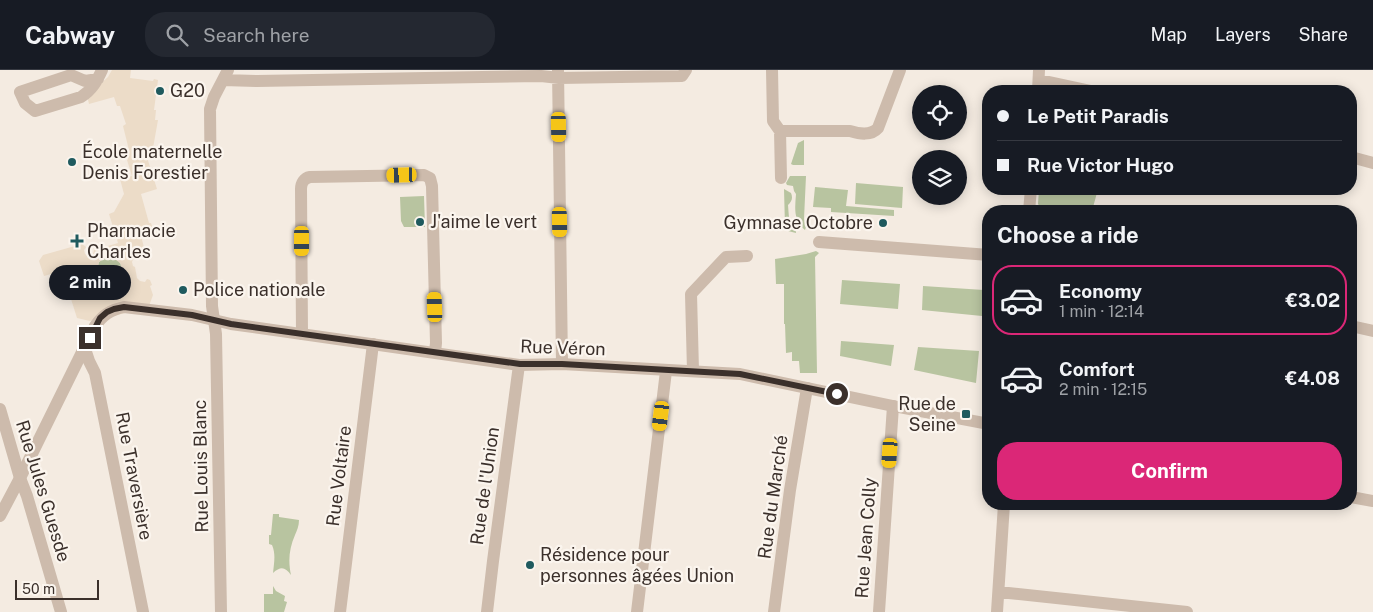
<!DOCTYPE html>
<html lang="en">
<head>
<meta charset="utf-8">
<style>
  :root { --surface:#171b24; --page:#242831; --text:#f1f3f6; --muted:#9ea1a6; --line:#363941; --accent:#db2777 }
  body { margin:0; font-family:"Public Sans",sans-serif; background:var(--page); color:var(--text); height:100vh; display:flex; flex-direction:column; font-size:19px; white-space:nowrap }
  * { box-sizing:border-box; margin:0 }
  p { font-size:16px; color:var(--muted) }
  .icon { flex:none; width:28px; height:28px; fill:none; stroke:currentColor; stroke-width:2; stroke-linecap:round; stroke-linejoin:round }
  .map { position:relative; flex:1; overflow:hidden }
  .drawer { position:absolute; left:982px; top:135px; width:375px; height:305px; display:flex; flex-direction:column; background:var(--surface); border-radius:20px; box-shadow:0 2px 12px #0003 }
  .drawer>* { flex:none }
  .banner { position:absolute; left:982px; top:15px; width:375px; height:110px; border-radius:20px; box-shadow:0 2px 12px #0003; display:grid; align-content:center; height:110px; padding:0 15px; background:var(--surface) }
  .buttons { position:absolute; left:912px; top:15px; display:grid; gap:10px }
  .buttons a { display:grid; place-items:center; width:55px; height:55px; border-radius:50%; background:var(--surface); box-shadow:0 2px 12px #0003; font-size:25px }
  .scale { position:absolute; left:15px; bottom:12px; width:84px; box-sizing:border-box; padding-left:5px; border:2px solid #3b302b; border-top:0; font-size:14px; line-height:18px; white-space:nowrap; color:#3b302b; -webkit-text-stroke:4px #fbf5ee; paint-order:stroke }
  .end { position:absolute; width:22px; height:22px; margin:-11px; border:6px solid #3b302b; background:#fff; box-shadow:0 0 0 2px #fff }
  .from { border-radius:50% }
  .bubble { position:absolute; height:35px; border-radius:18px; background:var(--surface); box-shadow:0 2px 12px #0003; font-size:16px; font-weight:700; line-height:35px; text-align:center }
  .car { position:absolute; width:15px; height:30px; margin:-15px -8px; border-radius:6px; box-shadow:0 0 4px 1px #0007; background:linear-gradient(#f5c518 24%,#345 0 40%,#f5c518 0 76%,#345 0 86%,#f5c518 0) }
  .banner b { display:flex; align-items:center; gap:18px; height:48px; font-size:19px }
  .banner b+b { border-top:1px solid var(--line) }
  .banner i { width:12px; height:12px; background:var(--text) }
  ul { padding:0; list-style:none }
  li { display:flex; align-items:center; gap:15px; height:70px; margin:0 10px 8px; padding:0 5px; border:2px solid transparent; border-radius:20px }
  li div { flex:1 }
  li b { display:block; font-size:19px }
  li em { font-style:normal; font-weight:700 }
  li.current { border-color:var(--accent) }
  li>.icon { width:45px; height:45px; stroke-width:1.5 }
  h2 { padding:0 15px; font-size:22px; line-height:60px }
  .button { display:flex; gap:10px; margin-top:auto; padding:10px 15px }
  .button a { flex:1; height:58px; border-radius:20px; background:var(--accent); color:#fff; font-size:20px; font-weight:700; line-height:58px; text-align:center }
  header { display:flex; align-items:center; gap:30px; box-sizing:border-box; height:70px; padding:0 25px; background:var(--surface); border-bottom:1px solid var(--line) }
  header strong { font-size:24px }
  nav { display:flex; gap:28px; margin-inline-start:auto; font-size:18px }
  .search { width:350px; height:45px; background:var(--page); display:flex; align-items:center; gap:12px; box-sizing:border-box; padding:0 18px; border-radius:20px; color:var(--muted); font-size:19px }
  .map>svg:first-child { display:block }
  .green { fill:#b8c4a0 }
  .plaza { fill:#ecdcc8; fill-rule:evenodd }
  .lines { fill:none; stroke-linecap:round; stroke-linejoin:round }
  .minor { stroke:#cdbbac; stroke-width:12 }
  .tertiary { stroke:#cdbbac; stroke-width:12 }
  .route { stroke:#3b302b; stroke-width:6 }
  .poi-dot { fill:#1f5a5e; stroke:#fbf5ee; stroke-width:2 }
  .labels { text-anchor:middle; stroke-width:4.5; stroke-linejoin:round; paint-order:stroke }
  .poi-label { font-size:18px; fill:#3b302b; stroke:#fbf5ee; text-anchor:start }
  .street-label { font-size:18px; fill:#3b302b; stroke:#fbf5ee }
</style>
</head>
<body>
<header>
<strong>Cabway</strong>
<div class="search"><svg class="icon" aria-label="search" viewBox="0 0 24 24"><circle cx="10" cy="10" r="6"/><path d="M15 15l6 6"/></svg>Search here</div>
<nav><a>Map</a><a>Layers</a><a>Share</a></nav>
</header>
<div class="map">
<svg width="1373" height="542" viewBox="0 0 1373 542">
  <rect width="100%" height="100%" fill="#f4ebe1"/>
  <path class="green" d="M804 70V95H793L791 94 798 73Z
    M790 106H806L804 149 806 157 805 160C793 150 795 138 796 124L794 121 793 116 787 115 786 113Z
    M856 113 903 117 902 138 855 134Z
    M815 117 848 120 846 136 894 140V146L831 142V138L813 137Z
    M784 119 791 123C793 128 792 131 788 135L789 148C794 153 796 156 796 163L788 161 785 157Z
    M1039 119H1098L1092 141H1043L1038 134Z
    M424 126 425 157H404L401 151 400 127Z
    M816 181 819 183 815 187 817 303H800L799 291H792V282L786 283 785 254H784V214H776L775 189 806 184Z
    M106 187C122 186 125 198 116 209L124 218 118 223 108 224 107 227C92 222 85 218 82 202L97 200 99 192Z
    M842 210 900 214 898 239 840 234Z
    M923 216 984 220 982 246 922 240Z
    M841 271 894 275 891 296 840 286Z
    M918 277 979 281 976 313 914 300Z
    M273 444H279V447L299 450C299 456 297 460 295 465 289 479 288 491 291 505 285 497 281 496 273 503 274 493 276 484 272 475L269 474V465H271Z
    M273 516 276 521 285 526 284 531 287 532 284 542H264V524H273Z"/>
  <path class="plaza" d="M112 0H131L130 8 153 11 154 9 158 10 154 40H156L155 50H158L153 78 145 81 157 119 141 124 149 153H151L154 162 141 166 146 185 140 187 137 184H135L132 192 133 196 135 197 137 208 140 211 145 212 147 209 150 210 152 215 150 216 153 225 149 236 94 252 77 248 71 229 67 230 62 211H61L58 202 44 206 39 191 43 185 82 174 86 177 84 180 85 184 89 187 93 184 94 180 118 173 109 144 114 142 124 124 120 109 132 106 127 90H128L124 82 129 80 123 56 126 54 120 36H117L114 27 89 34 86 21 98 16 108 7ZM106 187H111L115 189 121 194V199L120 204 116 209 124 218 117 221 118 223 108 224 107 227 97 224 89 218 84 211 82 202 97 200 99 192Z"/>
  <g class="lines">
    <path class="minor" d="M558 0 562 294
      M772 0 773 51 780 61H850C860 64 871 66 878 58L900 0
      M98 9 85 11 71 5 20 22 25 33 35 41 81 27C92 20 97 11 102 0
      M223 10 257 11 541 6 559 8 682 6 686 0
      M1040 10 1091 21
      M1038 21 1039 0
      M780 61 781 108
      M1351 87 1373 93
      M1029 141 1031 119
      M819 172 989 185
      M1351 256 1373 261
      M302 264 301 119C301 113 304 108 310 107L424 105 430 108 432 116 436 273 435 282
      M85 279 89 291 95 303 143 542
      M693 301 691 224 726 187 747 186
      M0 339 20 408 27 426 61 542
      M999 522 1187 542
      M221 542 216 264 212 236 210 39 214 27 228 0
      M340 542 373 274
      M487 542 493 491 519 295
      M637 542 666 301
      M774 542 790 420 807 318
      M879 542 893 336
      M997 542 1004 434"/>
    <path class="tertiary" d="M1351 427 1373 431
      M0 446 20 408 95 256C103 245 110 240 124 237L192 245 231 254 519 295 562 294 740 304 893 336 989 354"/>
  </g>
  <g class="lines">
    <path class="route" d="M90 268 100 248 107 242 114 239 124 237 192 245 231 254 520 294H562L740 304 837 324"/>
  </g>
  <g class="poi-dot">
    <circle cx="160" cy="21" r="5"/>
    <circle cx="72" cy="92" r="5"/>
    <circle cx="420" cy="152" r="5"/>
    <circle cx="883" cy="153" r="5"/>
    <path d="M74.5 163.5h5v5h5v5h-5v5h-5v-5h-5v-5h5z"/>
    <circle cx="183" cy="220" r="5"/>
    <rect x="961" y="339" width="10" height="10" rx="2.5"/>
    <circle cx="530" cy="495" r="5"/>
  </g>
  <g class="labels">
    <g class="poi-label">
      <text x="170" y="27">G20</text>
      <text x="82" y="88">École maternelle<tspan x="82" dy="21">Denis Forestier</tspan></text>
      <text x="430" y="158">J'aime le vert</text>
      <text x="873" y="159" text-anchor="end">Gymnase Octobre</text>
      <text x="87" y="167">Pharmacie<tspan x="87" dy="21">Charles</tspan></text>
      <text x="193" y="226">Police nationale</text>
      <text x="956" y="340" text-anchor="end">Rue de<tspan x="956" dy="21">Seine</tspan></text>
      <text x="540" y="491">Résidence pour<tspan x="540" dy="21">personnes âgées Union</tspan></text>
    </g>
    <g class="street-label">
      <text transform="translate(563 278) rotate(2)" y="6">Rue Véron</text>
      <text transform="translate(201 396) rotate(-91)" y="6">Rue Louis Blanc</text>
      <text transform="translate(134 406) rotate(79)" y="6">Rue Traversière</text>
      <text transform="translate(339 406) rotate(-83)" y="6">Rue Voltaire</text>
      <text transform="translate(485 416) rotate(-82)" y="6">Rue de l'Union</text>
      <text transform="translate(43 421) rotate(73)" y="6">Rue Jules Guesde</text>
      <text transform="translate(773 427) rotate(-82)" y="6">Rue du Marché</text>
      <text transform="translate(866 468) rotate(-86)" y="6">Rue Jean Colly</text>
    </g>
  </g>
</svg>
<div class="buttons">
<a><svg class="icon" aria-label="locate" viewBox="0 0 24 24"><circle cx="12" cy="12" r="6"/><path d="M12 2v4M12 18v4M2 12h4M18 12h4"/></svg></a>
<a><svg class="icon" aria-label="layers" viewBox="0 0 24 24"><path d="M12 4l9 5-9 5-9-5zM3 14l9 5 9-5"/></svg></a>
</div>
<div class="scale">50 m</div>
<i class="end from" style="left:837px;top:324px"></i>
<i class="end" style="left:90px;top:268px"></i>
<div class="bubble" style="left:49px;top:195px;width:82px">2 min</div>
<i class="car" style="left:559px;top:57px;rotate:179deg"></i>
<i class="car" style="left:402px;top:105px;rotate:268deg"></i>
<i class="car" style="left:560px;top:152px;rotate:179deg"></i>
<i class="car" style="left:302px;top:171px;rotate:180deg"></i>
<i class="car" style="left:435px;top:237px;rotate:358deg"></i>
<i class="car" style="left:661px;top:346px;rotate:187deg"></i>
<i class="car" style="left:890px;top:383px;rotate:184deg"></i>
<div class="banner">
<b><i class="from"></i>Le Petit Paradis</b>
<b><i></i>Rue Victor Hugo</b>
</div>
<section class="drawer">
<h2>Choose a ride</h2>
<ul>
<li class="current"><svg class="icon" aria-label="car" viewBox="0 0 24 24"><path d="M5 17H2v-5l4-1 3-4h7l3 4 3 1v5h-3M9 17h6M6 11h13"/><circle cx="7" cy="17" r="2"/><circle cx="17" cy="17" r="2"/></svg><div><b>Economy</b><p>1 min · 12:14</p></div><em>€3.02</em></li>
<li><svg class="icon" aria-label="car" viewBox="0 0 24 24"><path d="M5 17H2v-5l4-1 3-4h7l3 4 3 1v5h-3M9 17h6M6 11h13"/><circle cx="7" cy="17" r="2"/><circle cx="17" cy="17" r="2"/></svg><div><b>Comfort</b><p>2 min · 12:15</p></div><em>€4.08</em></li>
</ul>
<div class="button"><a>Confirm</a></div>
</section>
</div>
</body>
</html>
